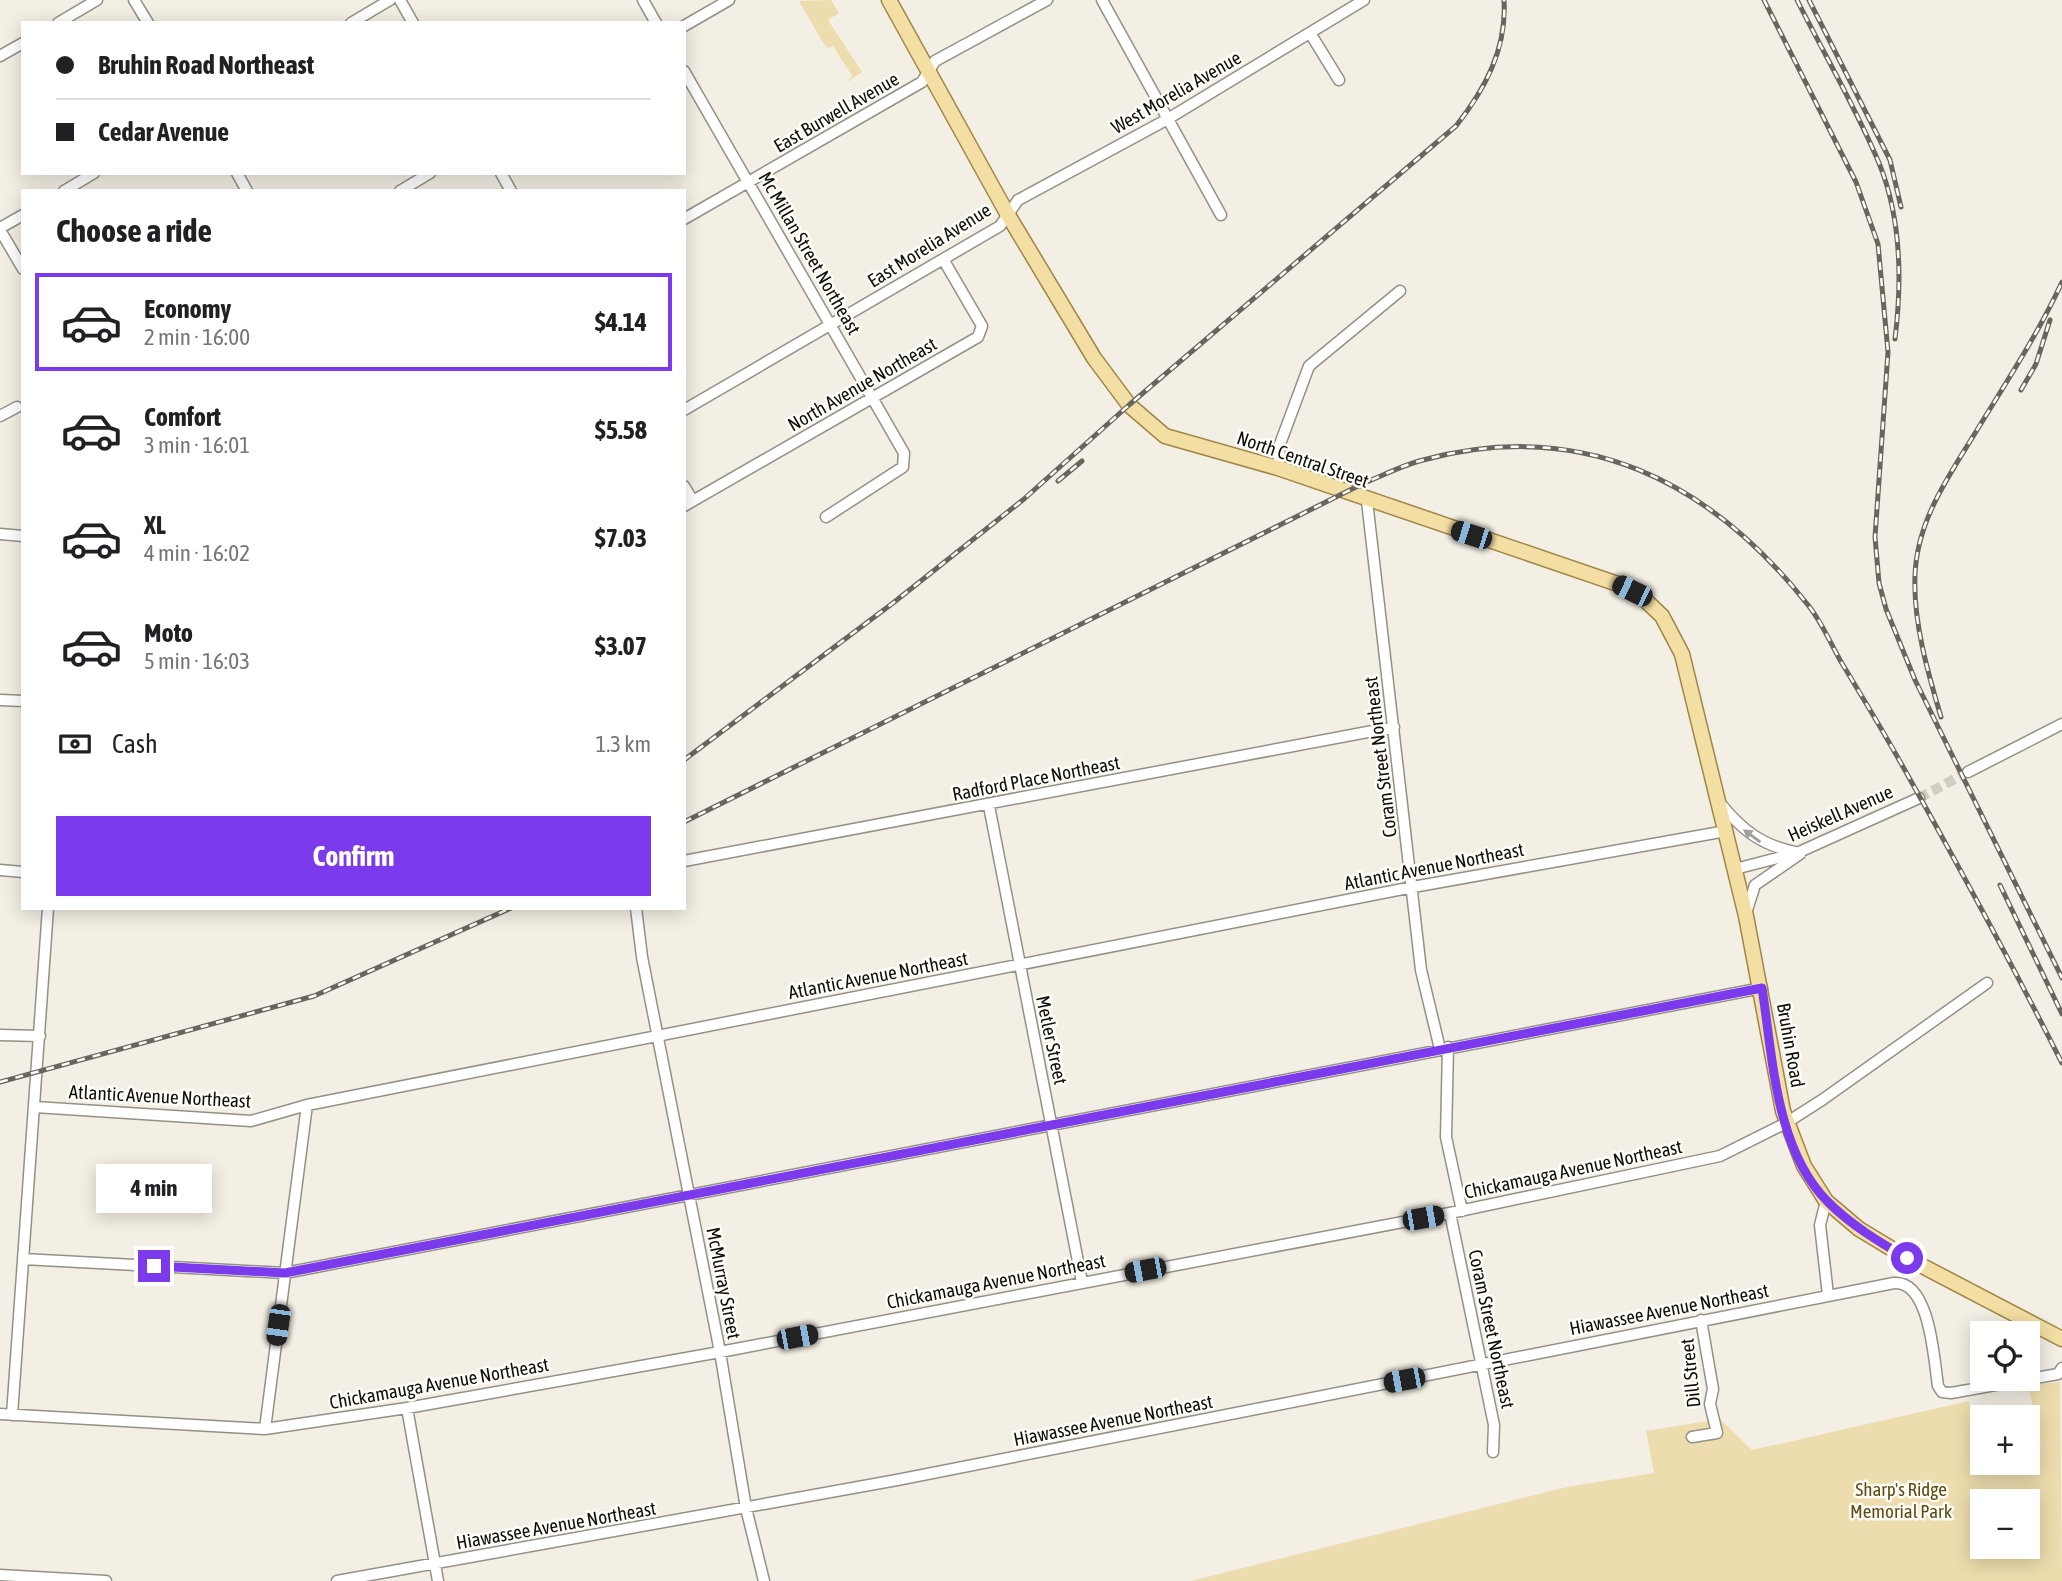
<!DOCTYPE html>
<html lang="en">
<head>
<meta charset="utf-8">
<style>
  :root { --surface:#fff; --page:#f2f2f2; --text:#202124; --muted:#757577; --line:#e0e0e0; --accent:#7c3aed }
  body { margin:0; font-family:"Asap Condensed",sans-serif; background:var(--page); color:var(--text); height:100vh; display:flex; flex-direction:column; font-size:26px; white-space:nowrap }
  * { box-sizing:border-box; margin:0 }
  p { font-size:23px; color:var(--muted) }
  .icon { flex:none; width:38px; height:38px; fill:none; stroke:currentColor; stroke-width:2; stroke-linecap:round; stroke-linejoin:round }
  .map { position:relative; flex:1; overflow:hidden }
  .sheet { position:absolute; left:21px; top:189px; width:665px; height:721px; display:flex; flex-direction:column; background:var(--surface); border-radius:0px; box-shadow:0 4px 18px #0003 }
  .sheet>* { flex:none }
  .hud { position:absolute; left:21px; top:21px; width:665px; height:154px; border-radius:0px; box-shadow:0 4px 18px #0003; display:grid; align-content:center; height:154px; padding:0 35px; background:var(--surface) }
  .controls { position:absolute; left:1970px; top:1321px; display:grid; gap:14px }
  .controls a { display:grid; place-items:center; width:70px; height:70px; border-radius:0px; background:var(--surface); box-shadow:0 4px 18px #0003; font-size:35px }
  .end { position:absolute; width:32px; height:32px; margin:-16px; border:9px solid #7c3aed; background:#fff; box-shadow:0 0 0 4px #fff }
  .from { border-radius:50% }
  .bubble { position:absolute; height:49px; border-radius:0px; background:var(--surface); box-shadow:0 4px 18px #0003; font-size:23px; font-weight:700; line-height:49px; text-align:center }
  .car { position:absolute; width:21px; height:42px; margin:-21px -10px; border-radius:9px; box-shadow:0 0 5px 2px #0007; background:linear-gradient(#222 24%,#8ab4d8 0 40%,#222 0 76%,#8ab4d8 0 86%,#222 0) }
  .hud b { display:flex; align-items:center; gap:24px; height:66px; font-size:26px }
  .hud b+b { border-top:2px solid var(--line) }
  .hud i { width:18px; height:18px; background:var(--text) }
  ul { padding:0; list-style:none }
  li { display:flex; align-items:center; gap:21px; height:98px; margin:0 14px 10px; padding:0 21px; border:4px solid transparent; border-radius:0px }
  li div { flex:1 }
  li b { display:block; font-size:26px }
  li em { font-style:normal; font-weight:700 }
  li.selected { border-color:var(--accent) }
  li>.icon { width:63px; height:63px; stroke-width:1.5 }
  h2 { padding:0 35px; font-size:32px; line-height:84px }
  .pay { display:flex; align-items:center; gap:18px; height:77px; padding:0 35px; font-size:26px }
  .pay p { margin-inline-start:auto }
  .cta { display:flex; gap:14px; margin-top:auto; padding:14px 35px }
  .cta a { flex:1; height:80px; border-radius:0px; background:var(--accent); color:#fff; font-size:28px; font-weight:700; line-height:80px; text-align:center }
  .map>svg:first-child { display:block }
  .green { fill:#eddcad; fill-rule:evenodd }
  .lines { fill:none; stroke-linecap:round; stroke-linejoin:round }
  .minor-tunnel { stroke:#d2cdc3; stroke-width:10; stroke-dasharray:10 5; stroke-linecap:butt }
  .minor-casing { stroke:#949086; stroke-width:13 }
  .major-casing { stroke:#9e8746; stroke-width:17 }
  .minor { stroke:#fff; stroke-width:10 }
  .major { stroke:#f3dea3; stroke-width:14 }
  .rail-casing { stroke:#68655e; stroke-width:5 }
  .rail { stroke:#fefdf8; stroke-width:2.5; stroke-dasharray:8; stroke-linecap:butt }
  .oneway { fill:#9f9f9d }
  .route { stroke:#7c3aed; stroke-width:9 }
  .labels { text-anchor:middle; stroke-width:5; stroke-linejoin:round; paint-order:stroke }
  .street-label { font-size:19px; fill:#0f0e0a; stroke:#fefdf8 }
  .park-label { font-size:19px; fill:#5e4c14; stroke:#fefdf8 }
</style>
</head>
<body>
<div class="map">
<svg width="2062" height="1581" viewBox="0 0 2062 1581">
  <rect width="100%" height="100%" fill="#f4efe4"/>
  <path class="green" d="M831 0 839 13 828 20 862 72 846 83 852 76 833 46 828 48 824 44 799 1Z
    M2060 1382 2062 1581H1191L1567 1487 1654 1473 1646 1431 1720 1419 1752 1450 1969 1401 1983 1448V1463H2028V1449L2041 1447 2028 1385ZM1983 1502H2028V1547H1983Z"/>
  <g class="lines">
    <path class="minor-tunnel" d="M1919 798 1968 772"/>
    <defs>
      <path id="minor" d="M134 0 148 23
        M400 0 413 23
        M643 0 656 23
        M1102 0 1221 215
        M58 23 97 0
        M351 23 390 0
        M684 26 729 0
        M1310 33 1339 80
        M0 56 23 43
        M684 71 904 453 903 467 826 517
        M237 173 247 191
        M501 173 511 191
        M64 191 94 173
        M400 191 430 173
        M684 219 922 82 935 61 1047 0
        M0 228 23 215
        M0 230 23 269
        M684 410 1000 226 1018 200 1166 120 1364 0
        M0 416 17 407
        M1278 468 1280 444 1309 366 1400 291
        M684 486 693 501
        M1367 501 1421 970 1440 1049
        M684 506 978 337 982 326 943 259
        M0 534 23 536
        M0 700 23 701
        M1968 772 2062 724
        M1720 803C1742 830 1761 845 1795 852
        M989 806 1082 1282
        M684 861 1394 727
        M1735 869 1797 853 1919 798
        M0 870 23 872
        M636 908 642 957 720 1352 746 1508 764 1581
        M1747 910 1755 885 1800 854
        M0 1035 40 1036
        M1448 1047 1446 1137 1462 1211
        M35 1107 251 1121 307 1105 1413 887 1726 831
        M1826 1201 1820 1225 1828 1295
        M1450 1213 1494 1425 1493 1452
        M23 1259 285 1273 1762 988
        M407 1408 438 1581
        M0 1414 265 1429 407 1408 720 1352 1450 1213 1720 1156 1786 1123 1822 1100 1987 983
        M12 1415 48 908
        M265 1429 307 1105
        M1692 1437 1717 1433 1710 1404 1713 1389 1701 1320
        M0 1575 106 1581
        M337 1581 897 1480 1894 1283C1930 1280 1934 1360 1938 1386L1942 1392 1951 1393 2058 1374 2062 1368"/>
      <path id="major" d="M889 0 1008 215 1094 358 1129 405 1165 436 1278 468 1618 584 1643 598 1662 616 1682 654 1746 916 1783 1111 1804 1166 1826 1201 1859 1229 1907 1258 2062 1339"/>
    </defs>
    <use href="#minor" class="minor-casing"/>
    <use href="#major" class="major-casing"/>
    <use href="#minor" class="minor"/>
    <use href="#major" class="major"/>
    <defs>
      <path id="rail" d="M1764 0 1856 182 1878 244 1888 352 1875 537 1879 583 1886 609 1915 680 2062 978
        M1797 0C1824 54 1856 108 1879 163 1901 217 1902 282 1895 339
        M1809 0 1890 160 1901 207
        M2021 390 2036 364 2050 320
        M1058 481 1082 461
        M1941 717C1928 673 1913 622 1915 575 1917 520 1949 476 1977 430 2007 381 2038 334 2062 282
        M684 760 893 603 1024 499 1129 405 1456 126C1485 89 1507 49 1504 0
        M684 822 1364 483C1384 475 1403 465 1423 460 1583 417 1710 481 1808 605 1821 621 1830 642 1840 660 1861 695 1882 729 1902 765 1957 863 2011 962 2062 1063
        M2000 885 2062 1014
        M0 1082 314 996 511 908"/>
    </defs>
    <use href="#rail" class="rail-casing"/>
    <use href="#rail" class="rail"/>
  </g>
  <defs><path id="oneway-solid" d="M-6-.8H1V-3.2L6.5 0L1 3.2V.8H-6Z" transform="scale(1.75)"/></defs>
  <use class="oneway" href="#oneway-solid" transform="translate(1752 836) rotate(-144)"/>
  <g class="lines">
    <path class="route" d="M154 1266 285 1273 1762 988C1773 1057 1775 1149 1828 1202 1851 1225 1879 1242 1907 1258"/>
  </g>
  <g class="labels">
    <g class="street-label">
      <text transform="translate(1176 92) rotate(-30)" y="7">West Morelia Avenue</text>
      <text transform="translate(836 112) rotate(-30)" y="7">East Burwell Avenue</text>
      <text transform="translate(929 245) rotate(-32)" y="7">East Morelia Avenue</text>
      <text transform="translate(810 253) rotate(60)" y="7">Mc Millan Street Northeast</text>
      <text transform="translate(862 384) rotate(-30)" y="7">North Avenue Northeast</text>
      <text transform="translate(1303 459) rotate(19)" y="7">North Central Street</text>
      <text transform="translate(1380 757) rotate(-97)" y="7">Coram Street Northeast</text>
      <text transform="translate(1036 778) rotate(-11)" y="7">Radford Place Northeast</text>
      <text transform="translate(1840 813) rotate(-24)" y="7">Heiskell Avenue</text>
      <text transform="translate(1434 866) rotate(-11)" y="7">Atlantic Avenue Northeast</text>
      <text transform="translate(878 975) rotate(-11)" y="7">Atlantic Avenue Northeast</text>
      <text transform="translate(1052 1040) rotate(78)" y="7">Metler Street</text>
      <text transform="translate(1791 1045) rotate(80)" y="7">Bruhin Road</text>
      <text transform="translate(160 1096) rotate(3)" y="7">Atlantic Avenue Northeast</text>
      <text transform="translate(1573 1169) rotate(-12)" y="7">Chickamauga Avenue Northeast</text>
      <text transform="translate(996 1281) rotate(-11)" y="7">Chickamauga Avenue Northeast</text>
      <text transform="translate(724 1283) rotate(79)" y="7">McMurray Street</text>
      <text transform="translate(1669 1309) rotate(-11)" y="7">Hiawassee Avenue Northeast</text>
      <text transform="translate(1492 1329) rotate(78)" y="7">Coram Street Northeast</text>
      <text transform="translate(1690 1373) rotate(-96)" y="7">Dill Street</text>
      <text transform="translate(439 1383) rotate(-10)" y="7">Chickamauga Avenue Northeast</text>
      <text transform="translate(1113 1420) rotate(-11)" y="7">Hiawassee Avenue Northeast</text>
      <text transform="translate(556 1525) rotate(-10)" y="7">Hiawassee Avenue Northeast</text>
    </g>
    <g class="park-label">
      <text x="1901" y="1496">Sharp's Ridge<tspan x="1901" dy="22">Memorial Park</tspan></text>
    </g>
  </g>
</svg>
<div class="controls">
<a><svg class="icon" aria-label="locate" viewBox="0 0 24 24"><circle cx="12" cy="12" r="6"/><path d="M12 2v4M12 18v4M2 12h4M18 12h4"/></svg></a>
<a>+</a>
<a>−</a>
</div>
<i class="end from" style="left:1907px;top:1258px"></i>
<i class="end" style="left:154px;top:1266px"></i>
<div class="bubble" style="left:96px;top:1164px;width:116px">4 min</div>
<i class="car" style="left:1471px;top:535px;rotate:288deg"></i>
<i class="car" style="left:1632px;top:591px;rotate:296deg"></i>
<i class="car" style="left:1423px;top:1218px;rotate:80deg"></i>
<i class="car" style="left:1145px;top:1270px;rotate:259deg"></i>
<i class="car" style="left:278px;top:1325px;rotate:188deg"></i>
<i class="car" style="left:797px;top:1337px;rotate:79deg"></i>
<i class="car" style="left:1404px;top:1380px;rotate:259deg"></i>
<div class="hud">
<b><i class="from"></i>Bruhin Road Northeast</b>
<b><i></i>Cedar Avenue</b>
</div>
<section class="sheet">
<h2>Choose a ride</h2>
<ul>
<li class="selected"><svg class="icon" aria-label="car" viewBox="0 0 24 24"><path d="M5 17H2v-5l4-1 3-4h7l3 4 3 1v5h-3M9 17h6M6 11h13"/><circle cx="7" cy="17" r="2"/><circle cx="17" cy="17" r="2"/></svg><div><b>Economy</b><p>2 min · 16:00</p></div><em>$4.14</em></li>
<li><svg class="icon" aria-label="car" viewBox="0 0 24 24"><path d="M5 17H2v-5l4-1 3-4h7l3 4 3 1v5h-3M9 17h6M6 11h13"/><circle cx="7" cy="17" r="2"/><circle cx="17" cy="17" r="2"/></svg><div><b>Comfort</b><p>3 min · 16:01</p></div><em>$5.58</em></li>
<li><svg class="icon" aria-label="car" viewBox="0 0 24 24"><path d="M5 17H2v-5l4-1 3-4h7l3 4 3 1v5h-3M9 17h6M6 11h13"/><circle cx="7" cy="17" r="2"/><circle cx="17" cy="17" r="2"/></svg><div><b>XL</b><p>4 min · 16:02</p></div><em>$7.03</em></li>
<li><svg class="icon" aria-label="car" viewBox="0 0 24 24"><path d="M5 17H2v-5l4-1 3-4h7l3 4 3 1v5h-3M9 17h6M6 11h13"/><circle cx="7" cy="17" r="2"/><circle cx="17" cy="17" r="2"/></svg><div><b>Moto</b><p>5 min · 16:03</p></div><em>$3.07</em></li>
</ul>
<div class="pay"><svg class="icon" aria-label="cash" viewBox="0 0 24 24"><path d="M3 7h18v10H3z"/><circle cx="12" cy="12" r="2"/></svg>Cash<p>1.3 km</p></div>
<div class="cta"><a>Confirm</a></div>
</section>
</div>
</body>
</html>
